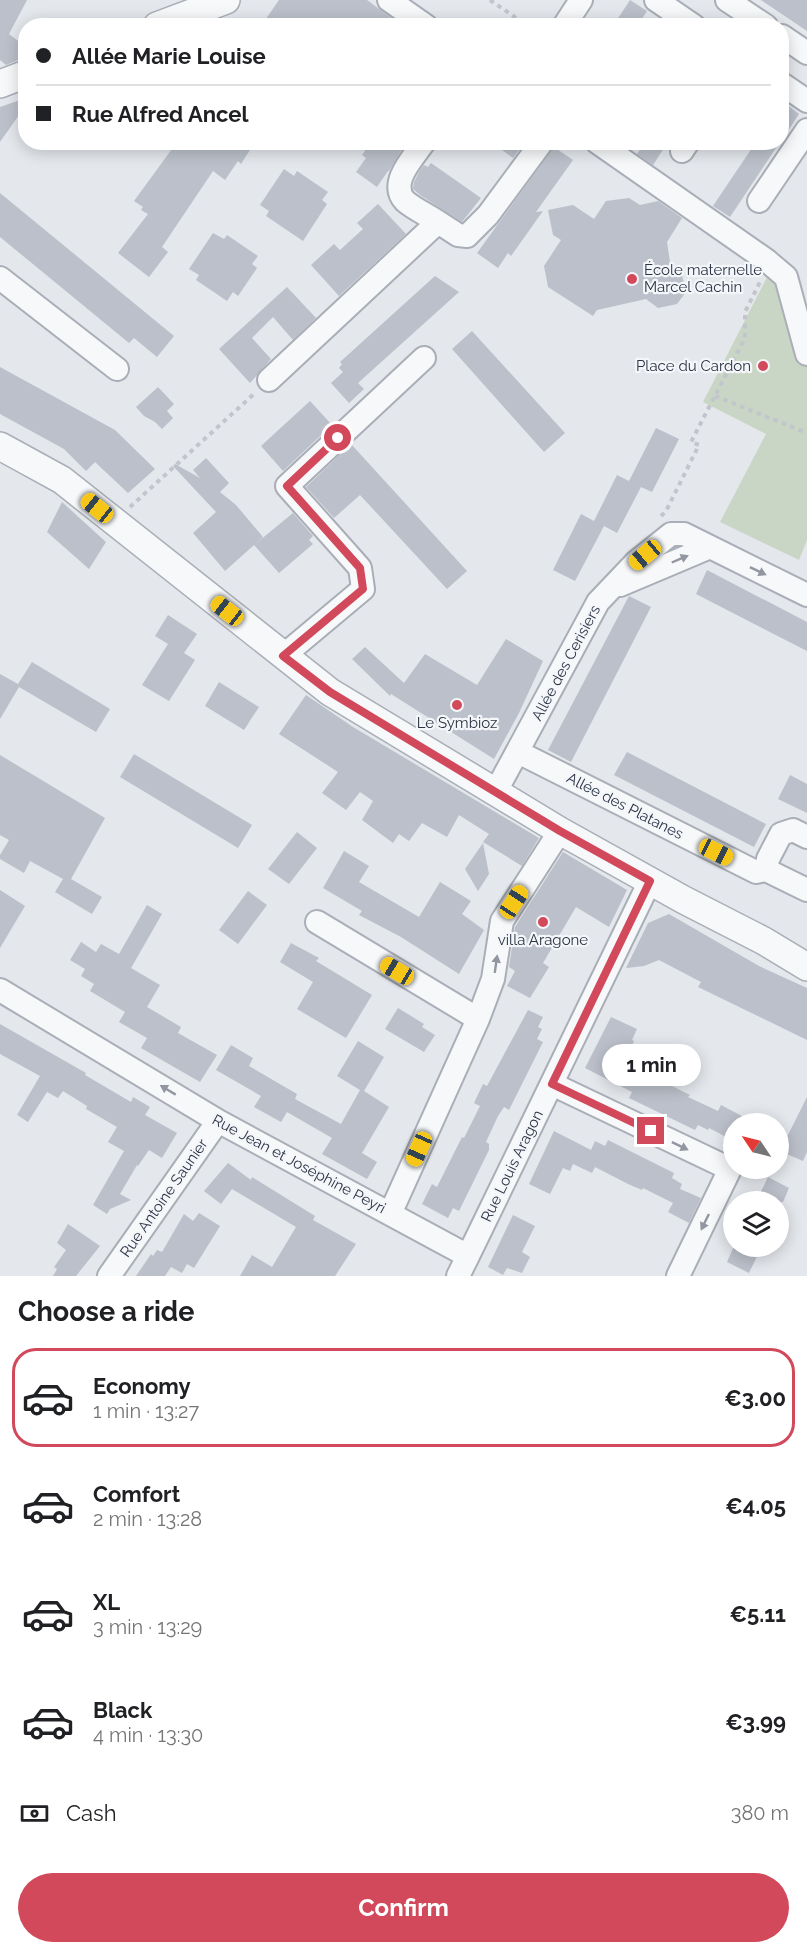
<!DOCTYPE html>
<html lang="en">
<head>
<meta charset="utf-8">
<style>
  :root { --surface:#fff; --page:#f6f6f6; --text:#202124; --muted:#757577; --line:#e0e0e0; --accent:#d1495b }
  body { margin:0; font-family:Raleway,sans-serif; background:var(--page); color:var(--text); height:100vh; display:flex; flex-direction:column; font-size:22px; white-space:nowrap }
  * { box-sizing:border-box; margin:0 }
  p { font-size:20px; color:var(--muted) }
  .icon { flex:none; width:33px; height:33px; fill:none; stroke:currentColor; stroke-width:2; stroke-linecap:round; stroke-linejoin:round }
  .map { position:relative; height:1276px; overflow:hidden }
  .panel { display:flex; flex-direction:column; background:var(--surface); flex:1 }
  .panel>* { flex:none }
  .hud { position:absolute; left:18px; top:18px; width:771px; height:132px; border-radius:24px; box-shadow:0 3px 15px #0003; display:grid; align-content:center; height:132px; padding:0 18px; background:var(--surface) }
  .needle { width:39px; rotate:305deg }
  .controls { position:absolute; left:723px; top:1113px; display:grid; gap:12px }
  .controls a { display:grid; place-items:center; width:66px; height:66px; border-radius:50%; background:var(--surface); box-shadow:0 3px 15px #0003; font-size:30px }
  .end { position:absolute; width:27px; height:27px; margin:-14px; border:8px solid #d1495b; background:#fff; box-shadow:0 0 0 3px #fff }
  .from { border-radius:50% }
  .bubble { position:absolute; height:42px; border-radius:21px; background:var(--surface); box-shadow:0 3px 15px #0003; font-size:20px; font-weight:700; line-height:42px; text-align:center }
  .car { position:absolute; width:18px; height:36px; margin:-18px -9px; border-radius:8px; box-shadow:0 0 4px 2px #0007; background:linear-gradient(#f5c518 24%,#345 0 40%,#f5c518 0 76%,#345 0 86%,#f5c518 0) }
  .hud b { display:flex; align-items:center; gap:21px; height:57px; font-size:22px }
  .hud b+b { border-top:2px solid var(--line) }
  .hud i { width:15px; height:15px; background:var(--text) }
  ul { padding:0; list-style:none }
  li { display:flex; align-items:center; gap:18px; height:99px; margin:0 12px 9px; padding:0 6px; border:3px solid transparent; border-radius:24px }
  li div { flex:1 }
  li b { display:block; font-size:22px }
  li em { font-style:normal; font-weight:700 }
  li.current { border-color:var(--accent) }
  li>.icon { width:54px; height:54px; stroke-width:1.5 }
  h2 { padding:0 18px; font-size:27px; line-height:72px }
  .pay { display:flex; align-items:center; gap:15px; height:66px; padding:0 18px; font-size:22px }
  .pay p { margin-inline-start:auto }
  .action { display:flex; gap:12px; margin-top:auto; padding:12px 18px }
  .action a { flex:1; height:69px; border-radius:36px; background:var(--accent); color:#fff; font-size:24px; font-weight:700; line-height:69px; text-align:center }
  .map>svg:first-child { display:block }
  .green { fill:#c9d6c5 }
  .building { fill:#bbc0ca }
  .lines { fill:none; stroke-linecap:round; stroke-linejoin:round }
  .minor-casing { stroke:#a9aeb7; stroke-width:26 }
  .tertiary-casing { stroke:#a9aeb7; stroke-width:30 }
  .path { stroke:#c2c5cb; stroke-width:4; stroke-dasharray:4.5 4.5; stroke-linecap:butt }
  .minor { stroke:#f7f8fa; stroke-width:22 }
  .tertiary { stroke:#f7f8fa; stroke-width:27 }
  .oneway { fill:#9196a0 }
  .route { stroke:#d1495b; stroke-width:8 }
  .poi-dot { fill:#d1495b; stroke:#f4f6f9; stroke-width:2 }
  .labels { text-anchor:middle; stroke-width:4.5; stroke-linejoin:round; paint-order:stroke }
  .poi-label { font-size:15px; fill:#2b3445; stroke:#f4f6f9 }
  .street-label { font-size:15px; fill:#2b3445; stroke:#f4f6f9 }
</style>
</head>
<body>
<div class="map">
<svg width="807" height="1276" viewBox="0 0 807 1276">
  <rect width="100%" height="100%" fill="#e4e7ec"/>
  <path class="green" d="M774 267 807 354V540L799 560 720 522 766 434 703 402 766 279Z"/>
  <path class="building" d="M0 0H27L9 34 26 47V50L18 60 6 65 0 60Z
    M279 0H367L402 26H328L318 18 313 26H261Z
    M630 0 647 11 637 26H613Z
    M761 0H807V31Z
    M26 98V105L0 142V107Z
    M782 101 799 114 782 140Z
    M177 142H255L241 164 238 161 225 180 213 171 162 247 168 252 149 277 118 253 148 214 141 210 143 207 134 201Z
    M371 142H393L402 149 389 171H388L377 187 356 172 366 158 362 155Z
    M491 142H525L513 158Z
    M645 142H668L653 165 637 154Z
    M756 142H780L730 217 713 206Z
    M554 147 573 160 536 212 543 211 511 256 508 253 498 268 477 253Z
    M431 163 481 198 462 222 420 195 413 189 414 182 420 170 424 165 428 167Z
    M284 169 294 176 297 171 328 192 322 200 327 204 303 241 266 216 269 211 260 205Z
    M0 193 174 336 157 357 134 338 129 343 0 237Z
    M629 198 640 205 658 201 682 218 667 242 670 262 681 271 686 292 677 304 658 308 646 299 597 310 593 316 548 287 544 266 561 240 553 235 548 210 573 205 594 219 606 201Z
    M378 204 406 234 339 296 311 265 334 244 340 250 363 229 357 223Z
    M213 233 224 239 227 235 258 256 252 264 257 268 238 296 233 292 227 301 196 280 199 275 189 269Z
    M435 276 459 292 358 383 364 389 349 403 331 383 343 372 339 368 342 364 340 362Z
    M287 287 316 318 293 340 273 317 252 338 271 359 250 383 219 349Z
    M472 331 565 433 544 452 452 349Z
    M0 367 115 430 155 469 128 493 95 462 86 471 64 449 0 414Z
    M158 387 174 404 167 411 173 418 162 429 155 422 144 416 136 407Z
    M310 401 332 425 283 471 261 446Z
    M656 428 679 439 652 492 641 487 617 533 604 526 575 581 553 570 581 514 594 521 617 475 629 481Z
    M351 444 467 571 447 589 360 495 334 518 306 487Z
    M206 458 229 483 220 492 236 505 263 537 225 571 193 533 216 512 173 466 175 464 200 478 193 470Z
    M62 502 106 542 89 569 47 532Z
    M293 513 313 536 309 540 313 544 279 573 254 545Z
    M707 570 807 622V651L696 594Z
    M629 596 651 607 571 762 548 750Z
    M168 615 197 634 184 653 195 660 169 701 142 685 168 644 155 636Z
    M506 639 543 661 519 713 494 759 391 694 390 696 352 659 365 647 404 683 425 654 477 685Z
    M32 662 110 709 96 732 19 687 0 719V674L18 684Z
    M219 682 259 707 244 730 205 706Z
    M306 695 353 727 539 838 522 866 483 842 489 834 459 815 447 837 422 823 409 841 399 834 393 843 362 820 373 801 360 792 346 810 322 793 338 772 279 734Z
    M627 752 766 824 754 847 614 775Z
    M134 754 252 825 238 848 120 777Z
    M0 755 105 818 71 879 102 897 92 914 55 892 63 879 30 861 24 873 0 859V855L9 840 0 835Z
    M790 775 807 784V813L778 799Z
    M297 832 317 848 289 884 268 869Z
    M483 843 489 874 478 891 465 869Z
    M344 851 369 866 359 882 419 917 440 882 471 901 462 914 484 930 459 974 401 937 359 915 362 911 323 888Z
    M563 852 627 890 609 927 576 907 543 963 549 967 530 998 507 986 515 971 509 967 515 927Z
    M0 890 25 906 0 948Z
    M248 891 267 905 238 944 219 930Z
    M147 905 162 914 131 968 160 985 147 1007 181 1027 178 1033 217 1055 200 1082 141 1048 147 1038 119 1022 125 1012 90 991 94 984 81 976 85 969 70 960 81 942 96 952 101 944 119 954Z
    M669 914 759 966 807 988V1040L698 987 701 982 659 960 644 966 626 968 648 923Z
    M291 943 319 958 316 961 372 995 346 1038 297 1009 313 982 280 962Z
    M398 1008 424 1024 422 1027 435 1035 424 1052 385 1029Z
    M528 1010 543 1017 538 1027 542 1029 537 1039 543 1042 509 1110 504 1107 498 1116 486 1142 489 1144V1150L459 1211 453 1208 448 1218 422 1204 432 1184 437 1187 462 1137 464 1138 480 1106 474 1103 483 1084 487 1086Z
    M611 1017 637 1029 632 1040 634 1041 623 1064 659 1082 660 1080 690 1095 688 1097 718 1111 721 1105 757 1124H734V1141L709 1128 708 1130 698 1125 695 1130 629 1098 632 1092 585 1068Z
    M0 1024 86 1073 85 1075 131 1102 133 1097 150 1107 145 1115 177 1133 162 1158 149 1150 138 1166 137 1165 120 1194 131 1200 110 1209 107 1214 93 1205 124 1151 108 1142 117 1127 86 1109 87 1106 63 1091 58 1098 47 1092 28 1122 17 1115 40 1076 0 1054Z
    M358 1041 384 1057 364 1091 389 1107 362 1153 377 1162 367 1179 322 1154 332 1138 287 1112 281 1122 254 1107 261 1096 216 1070 231 1045 253 1058 249 1066 297 1094 295 1099 341 1124 360 1090 337 1076Z
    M807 1097V1152L803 1161 780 1151Z
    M554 1131 591 1150 595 1141 605 1146 608 1140 674 1173 672 1178 682 1184 680 1189 701 1198 689 1223 668 1212 673 1203 643 1188 642 1190 628 1184 595 1167 592 1173 573 1164 570 1171 563 1168 550 1194 529 1184Z
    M228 1163 251 1180 252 1177 315 1216 313 1220 356 1244 335 1276H240L252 1255 272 1267 296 1227 232 1189 221 1204 204 1191Z
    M768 1177 789 1188 783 1202H756Z
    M199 1213 220 1226 194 1268 187 1264 182 1273 171 1267 165 1276H136L151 1254 153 1256 157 1250 162 1252 184 1214 193 1221Z
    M513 1215 535 1226 522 1252 530 1257 522 1273 507 1268 503 1275 488 1267Z
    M68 1224 100 1246 76 1276H53L57 1269 54 1267 66 1250 57 1243Z
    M734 1246H762L749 1273 727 1262Z"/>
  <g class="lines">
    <defs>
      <path id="minor" d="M389 0 426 26
        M656 0 694 26
        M727 0 766 26
        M564 26 581 0
        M782 36 807 53
        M782 84 807 101
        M597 142 766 260 786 277 807 354
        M682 151 688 142
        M759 201 807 130
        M438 222 458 235 467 236 488 215 542 142
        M0 278 117 369
        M269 380 438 222C428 215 414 209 405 201 388 183 414 157 424 142
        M620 585 710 547
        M283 656 363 589 360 568 287 486 424 358
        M518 752 756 872 766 870 807 890
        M496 791 598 602 636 562 671 534H684L807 595
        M766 870 768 859 781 834 793 830 807 837
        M317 922 478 1019
        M0 990 218 1121 468 1256 458 1276
        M552 1084 730 1169 678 1276
        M390 1214 478 1019 493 979 502 921 560 831
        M468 1256 650 881
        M109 1276 218 1121"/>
      <path id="tertiary" d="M157 26 226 0
        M0 84 26 74
        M0 446 62 480 330 692 560 831 684 900 764 941 807 967"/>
    </defs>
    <use href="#minor" class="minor-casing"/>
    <use href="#tertiary" class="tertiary-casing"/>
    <path class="path" d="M490 0 528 26
      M715 396 807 433
      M130 507 255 393
      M661 516 666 511 699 445 691 442 745 338V312L760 282"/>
    <use href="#minor" class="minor"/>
    <use href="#tertiary" class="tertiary"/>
  </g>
  <defs><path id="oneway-solid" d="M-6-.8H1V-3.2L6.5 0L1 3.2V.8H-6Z" transform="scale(1.5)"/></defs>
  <g class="oneway">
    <use href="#oneway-solid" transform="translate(680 559) rotate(-23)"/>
    <use href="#oneway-solid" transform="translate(758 571) rotate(26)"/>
    <use href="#oneway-solid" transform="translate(496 964) rotate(-82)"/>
    <use href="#oneway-solid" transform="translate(168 1090) rotate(-149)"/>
    <use href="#oneway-solid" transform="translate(680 1146) rotate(26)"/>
    <use href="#oneway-solid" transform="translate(705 1222) rotate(116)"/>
  </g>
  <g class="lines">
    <path class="route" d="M338 438 287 486 360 568 363 589 283 656 330 692 560 831 650 881 552 1084 651 1131"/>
  </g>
  <g class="poi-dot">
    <circle cx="632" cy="279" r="6"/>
    <circle cx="763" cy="366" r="6"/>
    <circle cx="457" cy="705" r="6"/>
    <circle cx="543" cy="922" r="6"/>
  </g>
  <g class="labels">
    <g class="poi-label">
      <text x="644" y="275" text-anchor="start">École maternelle<tspan x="644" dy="17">Marcel Cachin</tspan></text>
      <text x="751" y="371" text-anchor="end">Place du Cardon</text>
      <text x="457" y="728">Le Symbioz</text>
      <text x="543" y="945">villa Aragone</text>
    </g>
    <g class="street-label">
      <text transform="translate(566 663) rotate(-62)" y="5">Allée des Cerisiers</text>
      <text transform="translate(625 806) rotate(27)" y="5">Allée des Platanes</text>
      <text transform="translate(299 1164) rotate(28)" y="5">Rue Jean et Joséphine Peyri</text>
      <text transform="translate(512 1166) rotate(-64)" y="5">Rue Louis Aragon</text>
      <text transform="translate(164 1198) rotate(-55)" y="5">Rue Antoine Saunier</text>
    </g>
  </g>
</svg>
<div class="controls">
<a><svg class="needle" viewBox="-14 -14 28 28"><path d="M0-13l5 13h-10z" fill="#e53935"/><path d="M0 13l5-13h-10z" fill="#757577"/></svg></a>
<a><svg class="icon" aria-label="layers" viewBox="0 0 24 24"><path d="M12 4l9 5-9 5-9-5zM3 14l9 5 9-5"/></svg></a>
</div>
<i class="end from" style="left:338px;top:438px"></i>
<i class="end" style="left:651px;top:1131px"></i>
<div class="bubble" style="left:602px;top:1044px;width:99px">1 min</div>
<i class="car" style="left:97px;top:508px;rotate:309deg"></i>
<i class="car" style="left:645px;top:555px;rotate:230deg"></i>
<i class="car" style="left:227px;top:611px;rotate:308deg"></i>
<i class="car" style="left:716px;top:852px;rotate:117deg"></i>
<i class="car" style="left:514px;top:902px;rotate:33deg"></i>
<i class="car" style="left:397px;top:971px;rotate:301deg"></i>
<i class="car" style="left:419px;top:1149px;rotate:204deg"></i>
<div class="hud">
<b><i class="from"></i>Allée Marie Louise</b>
<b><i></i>Rue Alfred Ancel</b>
</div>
</div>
<section class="panel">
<h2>Choose a ride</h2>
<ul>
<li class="current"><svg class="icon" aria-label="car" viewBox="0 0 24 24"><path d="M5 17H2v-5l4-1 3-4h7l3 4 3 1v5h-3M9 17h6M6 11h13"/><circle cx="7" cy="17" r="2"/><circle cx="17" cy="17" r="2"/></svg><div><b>Economy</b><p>1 min · 13:27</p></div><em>€3.00</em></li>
<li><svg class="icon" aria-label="car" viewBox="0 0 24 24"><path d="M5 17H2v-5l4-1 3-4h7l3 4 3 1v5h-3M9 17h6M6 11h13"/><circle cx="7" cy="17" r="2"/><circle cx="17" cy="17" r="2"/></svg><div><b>Comfort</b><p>2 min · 13:28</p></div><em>€4.05</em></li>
<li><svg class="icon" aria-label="car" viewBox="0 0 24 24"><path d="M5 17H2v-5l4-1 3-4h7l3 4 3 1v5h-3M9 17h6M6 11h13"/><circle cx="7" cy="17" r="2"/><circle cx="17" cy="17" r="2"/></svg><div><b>XL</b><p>3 min · 13:29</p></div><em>€5.11</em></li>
<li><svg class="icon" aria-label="car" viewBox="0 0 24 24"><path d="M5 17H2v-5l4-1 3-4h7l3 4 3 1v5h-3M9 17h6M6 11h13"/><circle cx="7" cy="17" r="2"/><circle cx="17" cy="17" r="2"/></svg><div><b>Black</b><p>4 min · 13:30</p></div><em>€3.99</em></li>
</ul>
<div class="pay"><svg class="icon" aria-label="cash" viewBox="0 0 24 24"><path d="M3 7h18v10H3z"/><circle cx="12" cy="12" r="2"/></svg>Cash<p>380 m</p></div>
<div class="action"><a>Confirm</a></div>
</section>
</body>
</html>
